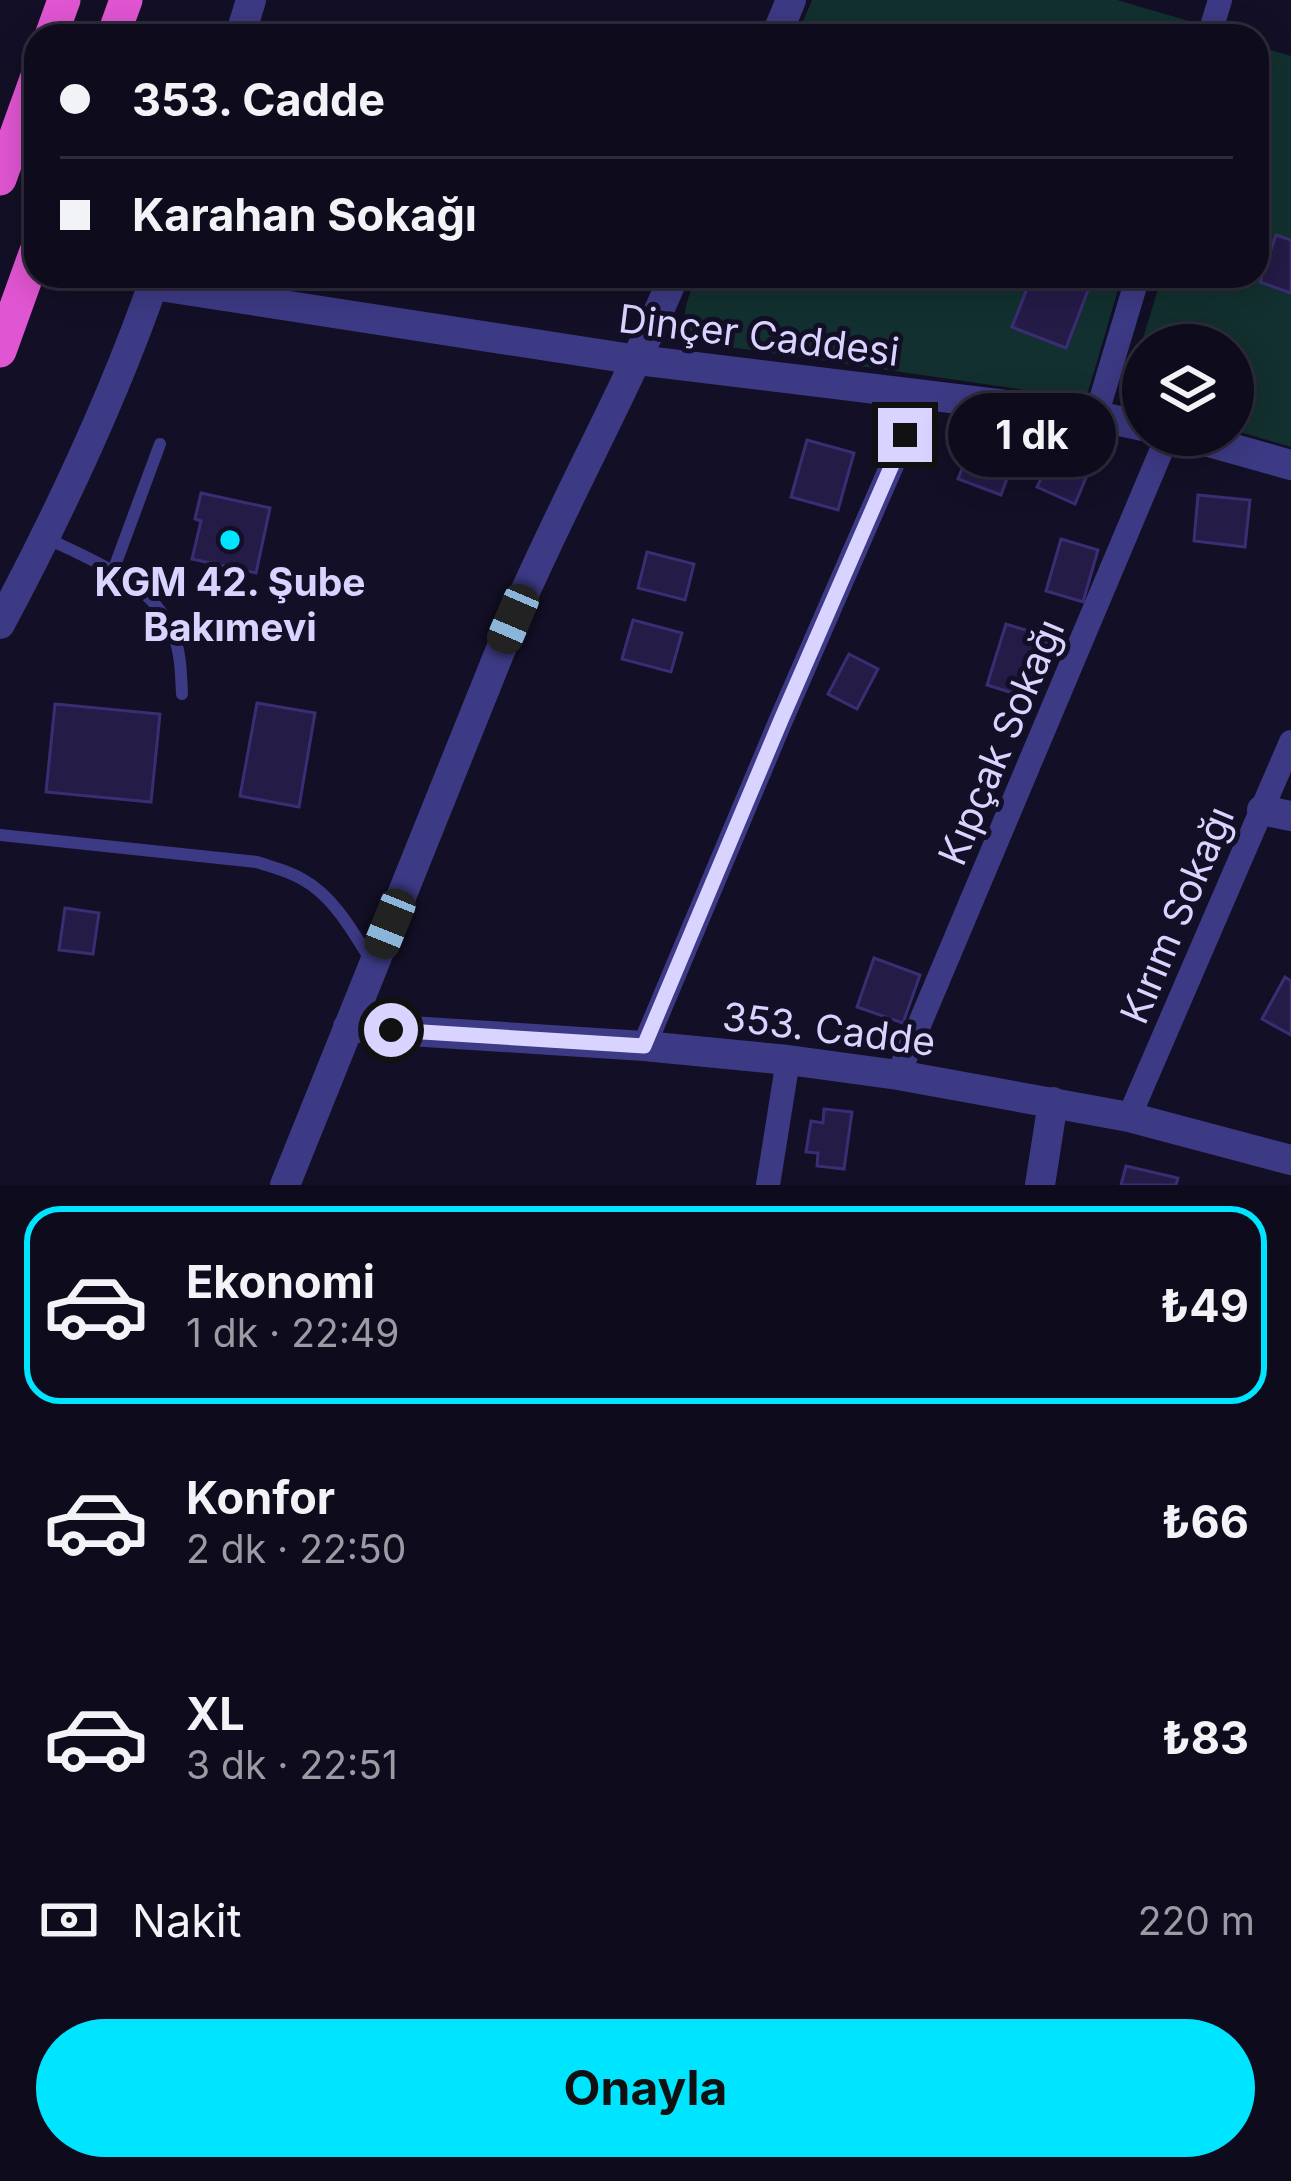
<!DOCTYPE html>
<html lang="tr">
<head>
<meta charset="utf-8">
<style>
  :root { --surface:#0e0b1c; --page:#171425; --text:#f1f3f6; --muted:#9b9ba3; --line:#2e2b3b; --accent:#00e5ff }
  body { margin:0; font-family:Inter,sans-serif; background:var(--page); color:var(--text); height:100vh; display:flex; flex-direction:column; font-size:45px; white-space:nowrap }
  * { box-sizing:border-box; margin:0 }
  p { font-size:39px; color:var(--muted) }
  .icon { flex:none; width:66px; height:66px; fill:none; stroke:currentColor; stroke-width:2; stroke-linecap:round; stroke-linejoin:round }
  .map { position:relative; height:1185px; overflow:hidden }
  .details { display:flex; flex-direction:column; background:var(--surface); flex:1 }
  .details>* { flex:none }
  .banner { position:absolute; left:24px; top:24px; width:1245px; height:264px; border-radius:36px; box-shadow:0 6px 30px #0003,0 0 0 3px var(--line); display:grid; align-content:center; height:264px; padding:0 36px; background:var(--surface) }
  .controls { position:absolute; left:1122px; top:324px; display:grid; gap:24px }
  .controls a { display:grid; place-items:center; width:132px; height:132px; border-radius:50%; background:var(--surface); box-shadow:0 6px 30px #0003,0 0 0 3px var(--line); font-size:60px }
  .end { position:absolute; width:54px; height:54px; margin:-27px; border:15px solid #d9d4ff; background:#111; box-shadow:0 0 0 6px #111 }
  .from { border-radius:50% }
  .bubble { position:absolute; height:84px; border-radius:42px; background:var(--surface); box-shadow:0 6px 30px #0003,0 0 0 3px var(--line); font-size:39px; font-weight:700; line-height:84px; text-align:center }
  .car { position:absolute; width:36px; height:72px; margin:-36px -18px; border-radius:15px; box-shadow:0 0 9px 3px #0007; background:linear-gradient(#222 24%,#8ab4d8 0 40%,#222 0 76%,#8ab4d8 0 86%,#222 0) }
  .banner b { display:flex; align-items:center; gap:42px; height:114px; font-size:45px }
  .banner b+b { border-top:3px solid var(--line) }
  .banner i { width:30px; height:30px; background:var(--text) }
  ul { padding:21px 0 0; list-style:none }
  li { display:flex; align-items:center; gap:36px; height:198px; margin:0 24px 18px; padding:0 12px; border:6px solid transparent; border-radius:36px }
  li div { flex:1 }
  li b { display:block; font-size:45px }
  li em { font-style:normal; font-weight:700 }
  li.current { border-color:var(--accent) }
  li>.icon { width:108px; height:108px; stroke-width:1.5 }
  .pay { display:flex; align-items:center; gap:30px; height:132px; padding:0 36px; font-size:45px }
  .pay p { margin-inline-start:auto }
  .primary-button { display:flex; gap:24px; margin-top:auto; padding:24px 36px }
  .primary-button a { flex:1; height:138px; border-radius:72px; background:var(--accent); color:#111; font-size:48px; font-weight:700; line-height:138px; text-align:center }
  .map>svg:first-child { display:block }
  .green { fill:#12302f }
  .building { fill:#241b47; stroke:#3b2d73; stroke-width:3 }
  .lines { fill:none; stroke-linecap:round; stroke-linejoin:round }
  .service { stroke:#3d3a85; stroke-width:12 }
  .minor { stroke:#3d3a85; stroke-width:24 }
  .tertiary { stroke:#3d3a85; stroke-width:30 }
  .trunk { stroke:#e055d1; stroke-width:33 }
  .route { stroke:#d9d4ff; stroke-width:15 }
  .poi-dot { fill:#00e5ff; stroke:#130f26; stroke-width:4.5 }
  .labels { text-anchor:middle; stroke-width:10; stroke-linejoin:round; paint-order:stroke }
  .street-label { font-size:39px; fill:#d9d4ff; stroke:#130f26 }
  .poi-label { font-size:39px; font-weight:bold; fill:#d9d4ff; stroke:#130f26 }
</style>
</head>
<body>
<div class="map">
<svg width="1291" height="1185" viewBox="0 0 1291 1185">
  <rect width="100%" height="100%" fill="#130f26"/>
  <path class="green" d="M812 0H1117L1196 23 1192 36H797Z
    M1257 46 1291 56V447L1233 430V345H1143V405L1124 400 1162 276H1257Z
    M697 276H1122L1086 399 709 344C673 326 685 306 697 276Z"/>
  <path class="building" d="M1276 235 1291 240V293L1260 282Z
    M1032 276H1066L1090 285 1066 348 1012 327Z
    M807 440 854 453 838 510 791 497Z
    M971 446 1013 462 1001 495 958 479Z
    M1051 457 1088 473 1075 504 1037 487Z
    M201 493 270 508 256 573 192 559 201 521 195 519Z
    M1198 495 1250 500 1245 547 1194 541Z
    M1061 539 1098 550 1083 602 1046 591Z
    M647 552 694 564 685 600 638 588Z
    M633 620 682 633 671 672 622 659Z
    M1006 624 1048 637 1029 698 987 685Z
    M849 654 878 669 857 709 828 694Z
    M257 703 315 713 299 807 240 796Z
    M55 704 160 714 151 802 46 792Z
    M65 908 99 913 93 954 59 950Z
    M874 958 920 975 903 1023 857 1007Z
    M1285 977 1291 981V1035L1262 1019Z
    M824 1109 852 1112 844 1169 817 1166 818 1153 806 1152 811 1121 823 1123Z
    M1126 1166 1178 1178 1176 1185H1121Z"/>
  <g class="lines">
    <path class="service" d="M46 538C92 560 156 584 174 636 181 655 181 675 182 694
      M113 571 160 444
      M0 835 257 862C272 867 289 871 302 879 333 896 352 930 370 959"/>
    <path class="minor" d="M1209 36 1220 0
      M1096 416 1138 276
      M644 1046 781 720 923 394
      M898 1075 1168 435
      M1129 1117 1291 742
      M768 1185 788 1060"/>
    <path class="tertiary" d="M240 36 251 0
      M776 36 791 0
      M153 285 638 360 1096 416 1143 426
      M1184 435 1291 465
      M0 624C60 512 114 396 156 276
      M1262 810 1291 816
      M348 1027 644 1046 788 1060 898 1075 1129 1117 1291 1160
      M285 1185 513 619C563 503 625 392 674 276
      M1040 1185 1053 1102"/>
    <path class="trunk" d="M51 36 64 0
      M113 36 126 0
      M0 179 36 79
      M0 351 36 251"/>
  </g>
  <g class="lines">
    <path class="route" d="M391 1030 644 1046 781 720 905 435"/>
  </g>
  <circle class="poi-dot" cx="230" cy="540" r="12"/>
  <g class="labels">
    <g class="street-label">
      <text transform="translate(759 335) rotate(7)" y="14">Dinçer Caddesi</text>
      <text transform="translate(1001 742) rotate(-67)" y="14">Kıpçak Sokağı</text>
      <text transform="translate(1177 915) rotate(-67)" y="14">Kırım Sokağı</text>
      <text transform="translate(829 1029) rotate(7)" y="14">353. Cadde</text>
    </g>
    <g class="poi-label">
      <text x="230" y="596">KGM 42. Şube<tspan x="230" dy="45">Bakımevi</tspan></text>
    </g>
  </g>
</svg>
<div class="controls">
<a><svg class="icon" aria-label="layers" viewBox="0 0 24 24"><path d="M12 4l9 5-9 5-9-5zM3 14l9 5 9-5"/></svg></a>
</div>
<i class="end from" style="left:391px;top:1030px"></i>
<i class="end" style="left:905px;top:435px"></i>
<div class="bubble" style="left:948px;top:393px;width:168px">1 dk</div>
<i class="car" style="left:513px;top:619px;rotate:203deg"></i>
<i class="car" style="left:390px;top:924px;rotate:202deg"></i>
<div class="banner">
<b><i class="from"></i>353. Cadde</b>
<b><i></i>Karahan Sokağı</b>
</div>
</div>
<section class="details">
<ul>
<li class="current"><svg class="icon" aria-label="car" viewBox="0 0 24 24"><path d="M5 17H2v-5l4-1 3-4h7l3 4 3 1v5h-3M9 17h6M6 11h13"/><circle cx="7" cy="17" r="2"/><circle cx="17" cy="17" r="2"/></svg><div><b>Ekonomi</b><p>1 dk · 22:49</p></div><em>₺49</em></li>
<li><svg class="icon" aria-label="car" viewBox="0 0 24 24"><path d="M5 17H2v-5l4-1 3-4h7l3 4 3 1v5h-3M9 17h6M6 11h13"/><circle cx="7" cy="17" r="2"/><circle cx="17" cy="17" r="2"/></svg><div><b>Konfor</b><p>2 dk · 22:50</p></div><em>₺66</em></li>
<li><svg class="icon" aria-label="car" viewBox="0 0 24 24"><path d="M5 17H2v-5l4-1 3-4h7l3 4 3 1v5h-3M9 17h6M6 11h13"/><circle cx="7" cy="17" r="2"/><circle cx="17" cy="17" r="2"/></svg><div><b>XL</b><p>3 dk · 22:51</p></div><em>₺83</em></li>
</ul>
<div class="pay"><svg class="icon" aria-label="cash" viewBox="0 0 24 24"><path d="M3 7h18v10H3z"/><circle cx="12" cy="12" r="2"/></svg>Nakit<p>220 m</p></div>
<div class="primary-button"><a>Onayla</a></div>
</section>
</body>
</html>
